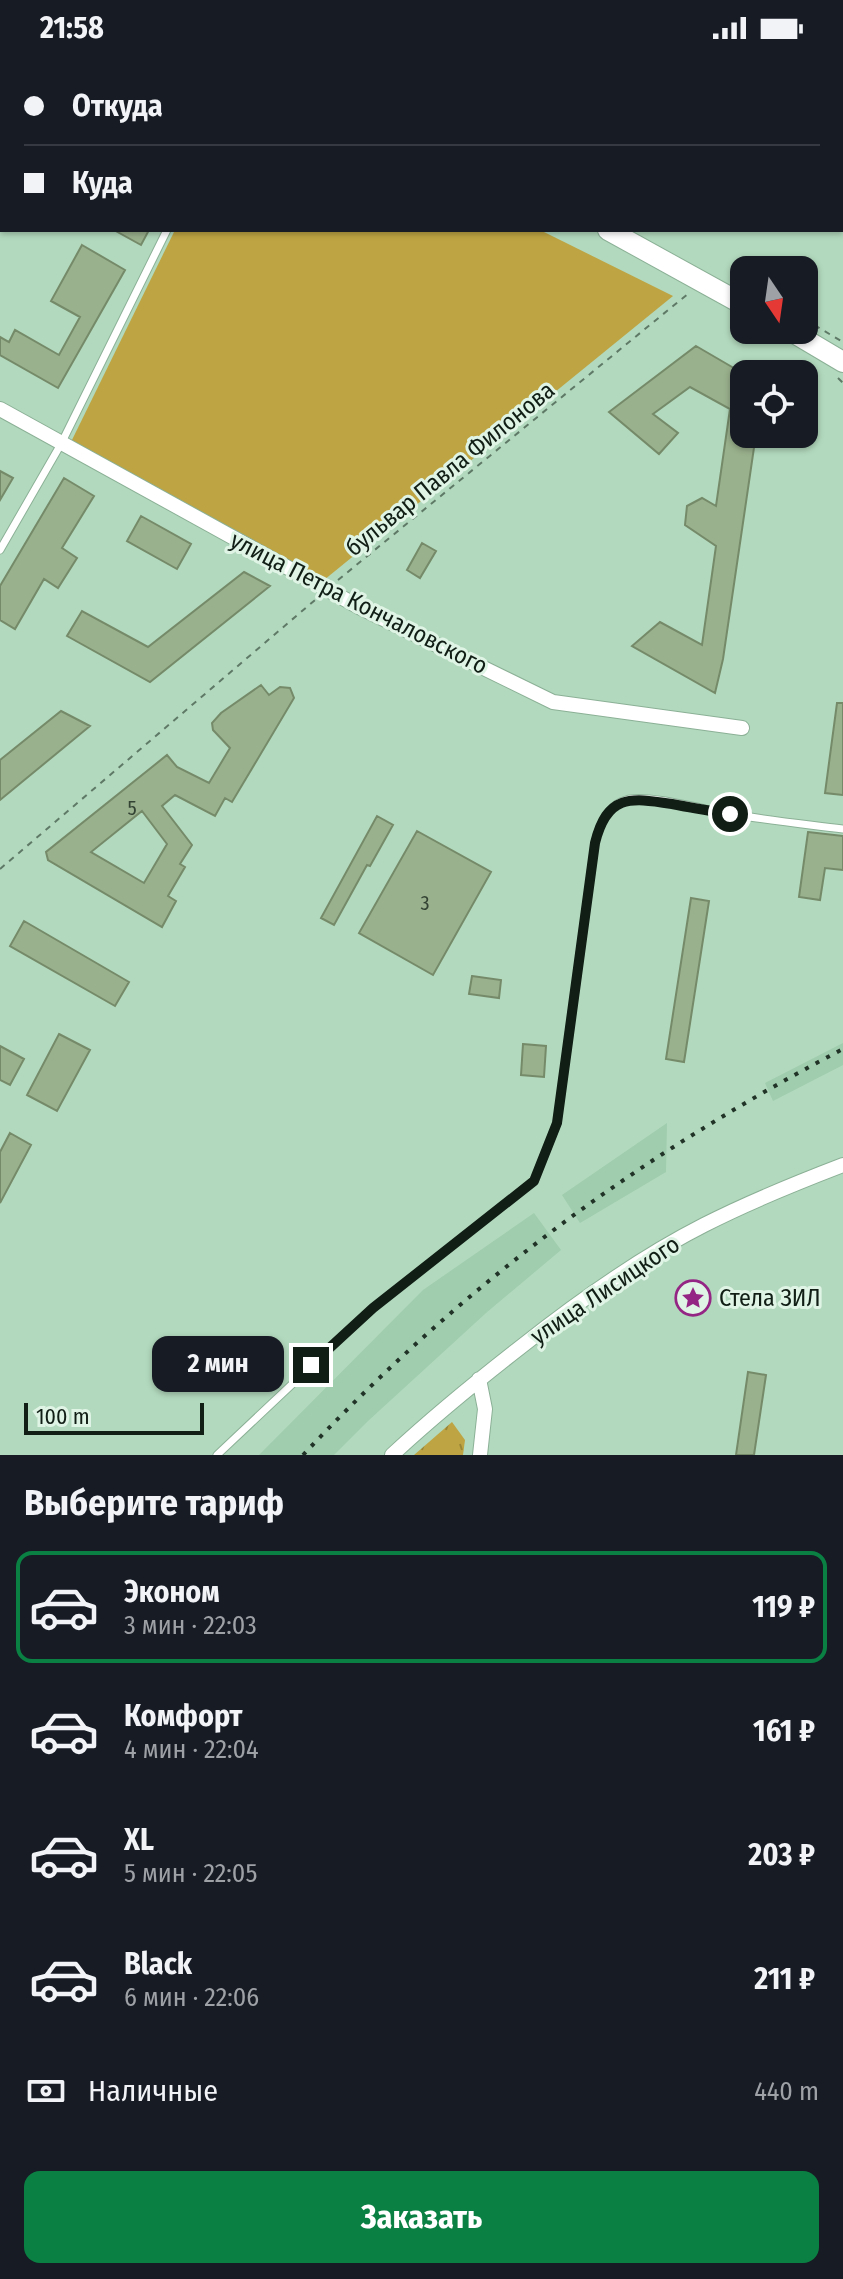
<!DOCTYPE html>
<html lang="ru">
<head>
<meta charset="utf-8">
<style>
  :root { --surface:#171b24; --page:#242831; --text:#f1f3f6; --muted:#9ea1a6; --line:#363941; --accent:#0b8043 }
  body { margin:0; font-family:"Fira Sans Condensed",sans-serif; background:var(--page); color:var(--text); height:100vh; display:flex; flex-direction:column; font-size:30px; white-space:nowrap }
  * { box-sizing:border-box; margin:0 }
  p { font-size:26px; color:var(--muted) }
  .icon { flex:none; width:44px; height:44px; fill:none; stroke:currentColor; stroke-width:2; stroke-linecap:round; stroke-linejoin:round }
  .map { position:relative; height:1399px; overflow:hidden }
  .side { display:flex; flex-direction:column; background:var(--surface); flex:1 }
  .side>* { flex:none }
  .guide { position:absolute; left:0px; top:0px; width:844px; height:176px; box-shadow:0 2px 6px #0004; display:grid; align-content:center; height:176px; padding:0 24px; background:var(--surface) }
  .needle { width:52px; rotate:167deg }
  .fabs { position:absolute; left:730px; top:200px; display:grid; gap:16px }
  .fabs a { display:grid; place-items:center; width:88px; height:88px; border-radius:16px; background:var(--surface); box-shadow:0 2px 6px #0004; font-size:40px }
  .scale { position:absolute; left:24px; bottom:20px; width:180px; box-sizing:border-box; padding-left:8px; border:4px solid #101e15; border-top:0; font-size:22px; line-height:28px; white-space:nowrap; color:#101e15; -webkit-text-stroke:6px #e0f4e6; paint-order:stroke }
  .end { position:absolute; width:36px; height:36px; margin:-18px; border:10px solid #101e15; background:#fff; box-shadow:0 0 0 4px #fff }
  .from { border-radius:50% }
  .bubble { position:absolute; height:56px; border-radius:16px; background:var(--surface); box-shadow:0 2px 6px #0004; font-size:26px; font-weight:700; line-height:56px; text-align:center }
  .guide b { display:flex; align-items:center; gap:28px; height:76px; font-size:30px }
  .guide b+b { border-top:2px solid var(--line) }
  .guide i { width:20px; height:20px; background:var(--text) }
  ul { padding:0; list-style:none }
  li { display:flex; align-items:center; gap:24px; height:112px; margin:0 16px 12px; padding:0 8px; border:4px solid transparent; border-radius:16px }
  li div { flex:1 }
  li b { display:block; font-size:30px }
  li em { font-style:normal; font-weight:700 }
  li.on { border-color:var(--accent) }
  li>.icon { width:72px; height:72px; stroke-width:1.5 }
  h2 { padding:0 24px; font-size:36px; line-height:96px }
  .pay { display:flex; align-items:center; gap:20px; height:88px; padding:0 24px; font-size:30px }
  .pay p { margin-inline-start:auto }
  .action { display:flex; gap:16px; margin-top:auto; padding:16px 24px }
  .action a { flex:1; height:92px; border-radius:16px; background:var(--accent); color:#fff; font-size:32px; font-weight:700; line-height:92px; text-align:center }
  .status { display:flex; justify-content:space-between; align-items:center; height:56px; padding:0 40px; background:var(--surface); direction:ltr }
  .status svg { height:22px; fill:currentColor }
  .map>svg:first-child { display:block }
  .built { fill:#a0cdae }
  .grass { fill:#bea442 }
  .park { fill:url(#park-tufts) }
  .building { fill:#9ab18d; stroke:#758a69; stroke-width:2; fill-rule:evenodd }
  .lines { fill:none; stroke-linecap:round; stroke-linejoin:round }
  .service-casing { stroke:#8bb096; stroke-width:9 }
  .minor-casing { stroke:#8bb096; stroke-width:16 }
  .secondary-casing { stroke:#8bb096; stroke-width:22 }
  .path { stroke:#5f7967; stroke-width:2; stroke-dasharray:6 6; stroke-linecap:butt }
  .service { stroke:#fff; stroke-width:7 }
  .minor { stroke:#fff; stroke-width:14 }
  .secondary { stroke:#fff; stroke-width:20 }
  .rail { stroke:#213227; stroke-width:4; stroke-dasharray:4 8; stroke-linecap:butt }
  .route { stroke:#101e15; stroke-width:10 }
  .labels { text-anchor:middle; stroke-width:6; stroke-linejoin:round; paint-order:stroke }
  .number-label { font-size:20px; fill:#324333 }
  .street-label { font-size:24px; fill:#101e15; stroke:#e0f4e6 }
  .poi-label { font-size:24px; fill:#101e15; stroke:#e0f4e6; text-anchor:start }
</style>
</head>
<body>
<div class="status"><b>21:58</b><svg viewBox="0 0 49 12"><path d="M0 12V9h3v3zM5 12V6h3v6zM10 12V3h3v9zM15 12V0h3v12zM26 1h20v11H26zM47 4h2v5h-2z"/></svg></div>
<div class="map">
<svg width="843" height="1399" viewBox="0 0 843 1399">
  <defs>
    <pattern id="park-tufts" width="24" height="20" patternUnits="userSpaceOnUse" patternTransform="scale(2)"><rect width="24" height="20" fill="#bea442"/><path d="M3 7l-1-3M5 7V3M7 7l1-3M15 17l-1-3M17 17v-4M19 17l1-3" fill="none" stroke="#998536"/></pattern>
  </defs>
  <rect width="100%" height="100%" fill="#b2d9bd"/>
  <path class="built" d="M843 987V1009L773 1045 765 1027Z
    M667 1067 666 1116 580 1167 562 1139Z
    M534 1157 561 1194 486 1257 368 1365 334 1399H259L423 1234Z"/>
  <path class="grass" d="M175 174H540L673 240 324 524 71 386Z"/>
  <path class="park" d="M452 1366 465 1384 463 1399H414Z"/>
  <path class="building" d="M114 174H149L141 189Z
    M82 189 125 214 58 332 0 299V281L9 286 15 274 59 299 80 261 51 245Z
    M696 290 744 318V378H756L723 603 715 637 632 590 660 566 702 589 716 490 685 469 687 450 702 442 716 450 730 353 690 331 653 358 678 377 659 398 609 356Z
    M0 415 13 422 0 444Z
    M64 422 94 440 62 492 77 502 58 532 44 523 15 573 0 564V530Z
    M141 460 191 488 177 513 127 485Z
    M422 487 436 495 420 522 407 514Z
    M244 516 270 530 150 626 67 580 82 555 148 591Z
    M261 629 269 639 280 631 290 632 294 642 232 746 225 742 215 760 175 739 162 750 192 789 180 808 185 811 168 840 176 845 162 871 48 804 46 796 167 699 177 711 209 727 230 692 213 674 212 667 221 657ZM142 755 167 788 144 827 91 796Z
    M837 647H843V739L825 737Z
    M61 655 90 670 0 744V704Z
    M377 760 393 769 370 810 367 809 334 869 321 862Z
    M417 775 491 816 433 919 359 877Z
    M808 776 843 780V814L825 812 820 844 799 841Z
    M691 842 709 845 684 1006 666 1003Z
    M24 865 129 926 115 950 10 890Z
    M472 920 501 924 499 942 469 938Z
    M59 978 90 994 57 1055 27 1039Z
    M523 988 546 990 544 1021 521 1019Z
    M0 990 24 1003 10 1029 0 1024Z
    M10 1077 31 1089 0 1147V1096Z
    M748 1316 766 1319 754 1399H736Z"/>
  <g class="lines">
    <defs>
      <path id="service" d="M0 494 61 388 167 174
        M217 1399 373 1252 534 1125 557 1067 595 787C599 770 607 749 626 744 647 738 702 753 725 757 764 764 804 768 843 773"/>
      <path id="minor" d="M0 353 359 551 553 646 742 672
        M479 1323 485 1353 480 1399
        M392 1399C434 1360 477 1325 522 1290 579 1245 639 1202 704 1169 749 1146 796 1127 843 1109"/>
      <path id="secondary" d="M273 0 278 2
        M608 174 744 249
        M789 274 843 306"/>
    </defs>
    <use href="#service" class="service-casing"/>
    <use href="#minor" class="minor-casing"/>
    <use href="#secondary" class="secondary-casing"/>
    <path class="path" d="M212 0 219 2
      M315 0 319 2
      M26 2 27 0
      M0 49 2 46
      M804 263 843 286
      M838 322 843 327
      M338 524 689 237
      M0 813 315 544"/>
    <use href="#service" class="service"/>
    <use href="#minor" class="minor"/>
    <use href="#secondary" class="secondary"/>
    <path class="rail" d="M303 1399C463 1229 636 1101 843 993"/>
  </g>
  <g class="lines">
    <path class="route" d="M311 1309 373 1252 534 1125 557 1067 595 787C607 739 629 741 672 748 692 752 711 755 730 758"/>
  </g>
  <defs>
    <symbol id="sight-ring" viewBox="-11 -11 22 22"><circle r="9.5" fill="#e0f4e6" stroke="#952585" stroke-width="1.5"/><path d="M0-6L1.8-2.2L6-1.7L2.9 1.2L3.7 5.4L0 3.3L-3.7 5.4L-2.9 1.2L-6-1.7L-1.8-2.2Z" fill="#952585"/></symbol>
  </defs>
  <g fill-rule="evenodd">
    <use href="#sight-ring" x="673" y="1222" width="40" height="40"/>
  </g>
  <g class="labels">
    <g class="number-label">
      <text x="132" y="759">5</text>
      <text x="425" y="854">3</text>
    </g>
    <g class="street-label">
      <text transform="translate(450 413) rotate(-39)" y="8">бульвар Павла Филонова</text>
      <text transform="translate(359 547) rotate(27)" y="8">улица Петра Кончаловского</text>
      <text transform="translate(605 1234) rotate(-34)" y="8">улица Лисицкого</text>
    </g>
    <g class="poi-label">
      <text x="719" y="1250">Стела ЗИЛ</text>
    </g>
  </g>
</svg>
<div class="fabs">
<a><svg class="needle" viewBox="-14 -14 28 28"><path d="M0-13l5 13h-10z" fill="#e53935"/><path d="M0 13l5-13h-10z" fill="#9ea1a6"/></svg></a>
<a><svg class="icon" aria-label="locate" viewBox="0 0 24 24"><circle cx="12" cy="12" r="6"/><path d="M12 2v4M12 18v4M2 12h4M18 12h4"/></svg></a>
</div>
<div class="scale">100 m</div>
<i class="end from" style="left:730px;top:758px"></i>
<i class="end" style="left:311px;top:1309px"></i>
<div class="bubble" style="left:152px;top:1280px;width:132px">2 мин</div>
<div class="guide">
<b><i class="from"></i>Откуда</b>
<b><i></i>Куда</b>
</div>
</div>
<section class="side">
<h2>Выберите тариф</h2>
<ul>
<li class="on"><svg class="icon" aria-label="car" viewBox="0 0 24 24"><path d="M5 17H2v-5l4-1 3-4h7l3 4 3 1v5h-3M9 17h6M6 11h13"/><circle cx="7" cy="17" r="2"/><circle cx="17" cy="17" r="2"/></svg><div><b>Эконом</b><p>3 мин · 22:03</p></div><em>119 ₽</em></li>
<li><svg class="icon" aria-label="car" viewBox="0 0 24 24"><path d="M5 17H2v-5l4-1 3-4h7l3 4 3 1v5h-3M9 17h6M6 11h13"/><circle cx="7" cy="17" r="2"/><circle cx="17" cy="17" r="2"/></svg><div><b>Комфорт</b><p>4 мин · 22:04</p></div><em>161 ₽</em></li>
<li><svg class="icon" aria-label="car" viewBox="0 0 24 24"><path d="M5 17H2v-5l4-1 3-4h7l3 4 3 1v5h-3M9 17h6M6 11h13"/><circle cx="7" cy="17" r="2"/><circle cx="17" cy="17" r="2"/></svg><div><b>XL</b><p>5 мин · 22:05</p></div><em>203 ₽</em></li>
<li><svg class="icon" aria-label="car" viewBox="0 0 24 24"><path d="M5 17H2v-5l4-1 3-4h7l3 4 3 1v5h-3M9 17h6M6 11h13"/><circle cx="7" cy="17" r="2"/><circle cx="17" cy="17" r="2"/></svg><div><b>Black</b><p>6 мин · 22:06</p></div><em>211 ₽</em></li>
</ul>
<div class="pay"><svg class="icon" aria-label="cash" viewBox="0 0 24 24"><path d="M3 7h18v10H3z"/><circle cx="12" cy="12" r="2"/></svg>Наличные<p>440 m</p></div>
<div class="action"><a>Заказать</a></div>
</section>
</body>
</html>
